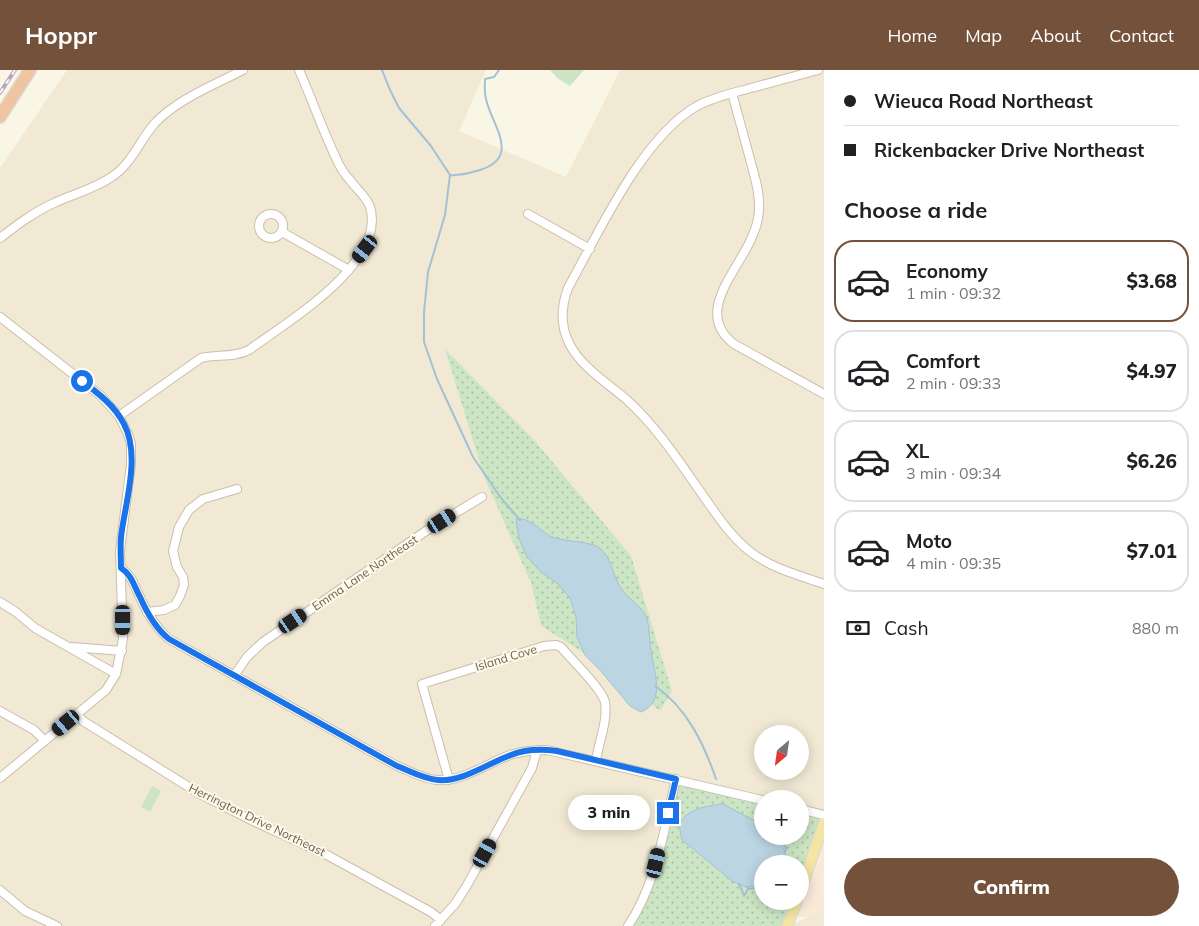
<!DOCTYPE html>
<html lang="en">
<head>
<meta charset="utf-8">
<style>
  :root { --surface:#fff; --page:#f6f6f6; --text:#202124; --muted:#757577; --line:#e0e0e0; --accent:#74513a }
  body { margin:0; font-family:Mulish,sans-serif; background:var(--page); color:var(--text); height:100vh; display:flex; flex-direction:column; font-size:19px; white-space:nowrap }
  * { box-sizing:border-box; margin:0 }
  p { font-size:16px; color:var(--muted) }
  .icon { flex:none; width:28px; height:28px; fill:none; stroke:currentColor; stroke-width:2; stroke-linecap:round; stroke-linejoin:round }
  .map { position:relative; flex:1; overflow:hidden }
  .drawer { display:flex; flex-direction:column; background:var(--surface); width:375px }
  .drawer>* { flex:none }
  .banner { display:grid; align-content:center; height:110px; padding:0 20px; background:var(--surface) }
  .needle { width:32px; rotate:209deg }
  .tools { position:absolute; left:754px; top:655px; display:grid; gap:10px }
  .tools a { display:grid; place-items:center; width:55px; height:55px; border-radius:50%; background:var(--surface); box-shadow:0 2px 12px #0003; font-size:25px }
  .end { position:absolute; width:22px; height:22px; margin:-11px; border:6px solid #1a73e8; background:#fff; box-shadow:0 0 0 2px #fff }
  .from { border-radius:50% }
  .bubble { position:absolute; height:35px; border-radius:18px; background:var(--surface); box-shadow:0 2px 12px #0003; font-size:16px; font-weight:800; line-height:35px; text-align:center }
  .car { position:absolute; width:15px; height:30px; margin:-15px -8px; border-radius:6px; box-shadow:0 0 4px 1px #0007; background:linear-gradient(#222 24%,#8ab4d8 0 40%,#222 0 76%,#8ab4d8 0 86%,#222 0) }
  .banner b { display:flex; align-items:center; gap:18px; height:48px; font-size:19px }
  .banner b+b { border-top:1px solid var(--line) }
  .banner i { width:12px; height:12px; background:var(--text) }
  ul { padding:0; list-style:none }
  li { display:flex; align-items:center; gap:15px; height:82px; margin:0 10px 8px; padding:0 10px; border:2px solid var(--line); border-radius:20px }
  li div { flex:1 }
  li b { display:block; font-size:19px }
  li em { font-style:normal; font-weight:800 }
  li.active { border-color:var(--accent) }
  li>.icon { width:45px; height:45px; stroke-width:1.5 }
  h2 { padding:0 20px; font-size:22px; line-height:60px }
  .pay { display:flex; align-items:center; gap:12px; height:55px; padding:0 20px; font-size:19px }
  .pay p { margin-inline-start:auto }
  .primary-button { display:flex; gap:10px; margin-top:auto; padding:10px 20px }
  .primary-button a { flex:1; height:58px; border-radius:30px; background:var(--accent); color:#fff; font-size:20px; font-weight:800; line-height:58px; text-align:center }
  header { display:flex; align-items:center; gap:30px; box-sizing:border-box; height:70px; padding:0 25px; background:var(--accent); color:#fff }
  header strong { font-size:24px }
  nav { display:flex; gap:28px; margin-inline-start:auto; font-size:18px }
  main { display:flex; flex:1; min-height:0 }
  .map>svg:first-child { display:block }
  .residential { fill:#f1e9d4; fill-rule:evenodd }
  .commercial { fill:#f9e9d9 }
  .grass { fill:#cce6c5 }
  .park { fill:url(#park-dots) }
  .water { fill:#bbd5e2; stroke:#a2c2d3 }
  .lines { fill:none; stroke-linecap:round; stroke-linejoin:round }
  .stream { stroke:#a2c2d3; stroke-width:2 }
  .minor-casing { stroke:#cabfac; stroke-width:10 }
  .major-casing { stroke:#dad6d0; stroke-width:12 }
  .highway-casing { stroke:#dad6d0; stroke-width:14 }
  .minor { stroke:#fff; stroke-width:8 }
  .major { stroke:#f3e5a3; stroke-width:10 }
  .highway { stroke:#efc5a1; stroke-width:11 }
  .rail-casing { stroke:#baa4c2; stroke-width:4 }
  .rail { stroke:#fdfaeb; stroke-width:2; stroke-dasharray:5.5; stroke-linecap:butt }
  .route { stroke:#1a73e8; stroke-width:6 }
  .labels { text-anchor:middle; stroke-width:4; stroke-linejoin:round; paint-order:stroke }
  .street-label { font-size:12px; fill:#70604c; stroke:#fdfaeb }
</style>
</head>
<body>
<header>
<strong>Hoppr</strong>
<nav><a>Home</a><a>Map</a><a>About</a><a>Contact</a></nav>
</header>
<main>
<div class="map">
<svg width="824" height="856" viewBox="0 0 824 856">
  <defs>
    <pattern id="park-dots" width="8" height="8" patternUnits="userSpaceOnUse" patternTransform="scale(1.25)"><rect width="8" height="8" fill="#cce6c5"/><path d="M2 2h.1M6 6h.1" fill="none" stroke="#aabea2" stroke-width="1.8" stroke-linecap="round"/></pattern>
  </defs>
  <rect width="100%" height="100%" fill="#faf6e5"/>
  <path class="residential" d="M67 0H486L459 61 566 107 620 0H824V741L800 736V729H769L674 707 653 794 645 819 625 856H0V98ZM446 281 660 641 601 594 541 556 531 513 484 407ZM762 664H800V701H762Z
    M824 840V856H790V855Z"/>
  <path class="commercial" d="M824 763V840L810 847H797L799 837Z"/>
  <path class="grass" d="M550 0H584L570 16 557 8Z
    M152 716 161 721 150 742 141 737Z"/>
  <path class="park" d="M445 279 535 371 631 486 672 621 660 641 601 594 541 556 531 513 484 407Z
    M679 715 762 733V766H800V742L820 747 800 812V794H762V831H793L783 856H633L650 823 660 794Z"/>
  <path class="water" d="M516 449C530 447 539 460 550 466 563 472 589 471 598 477 611 485 613 505 620 517 627 529 642 535 647 549 650 558 649 570 651 580 653 599 667 632 641 642L630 636 599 599 585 585 577 567 576 547 570 528 557 513 541 502 527 487 519 469Z
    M723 734 762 755V766H776C783 775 786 783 787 794H762V815L746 817 732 811 682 770C681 765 679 759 680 754 685 739 710 735 723 734Z"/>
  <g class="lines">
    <path class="stream" d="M382 0 390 20 399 38 431 76 450 105 445 145 428 202 424 242V272L437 309 473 387 501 428 520 450
      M450 105C461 106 469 103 480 100 522 87 491 54 486 29 484 22 485 16 485 9L494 7 499 0
      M655 616C687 638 704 674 716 709
      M773 766 783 772 786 778 785 782
      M739 814 744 825
      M744 826 748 819 762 817"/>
    <defs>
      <path id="minor" d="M818 0C796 6 774 12 751 18 733 23 714 27 697 36 642 67 598 164 568 218 561 237 560 255 569 273 580 296 607 313 626 329 656 356 679 391 702 424 716 444 729 464 748 480 770 498 798 505 824 514
        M732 23C738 45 744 67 750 89 754 105 760 121 759 138 759 148 756 158 752 167 738 201 693 243 734 274L824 324
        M259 156a12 12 0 1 1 24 0a12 12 0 1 1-24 0Z
        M528 144 590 179
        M282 162 349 200
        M0 168C17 155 34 142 54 133 73 124 95 119 113 106 132 93 140 70 155 53 178 29 214 15 243 0
        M0 247 101 326 119 346 128 364 131 374V394L120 481 123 569 116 604 106 620 0 708
        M119 346 201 288C217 284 233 288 249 280 287 252 387 193 370 137 367 127 356 119 350 110 344 104 339 95 336 88 322 59 312 29 299 0
        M121 498C132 505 134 516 140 527 147 543 156 558 169 569L397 696C410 701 423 709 437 710 464 712 488 692 513 684 524 681 536 680 547 680L762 730
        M0 532 16 542 35 558 116 604
        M147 542 164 540 175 535 180 526 184 515 183 507 177 497 173 481 179 457 189 440 203 429 237 419
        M72 577 122 581
        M234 606 247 587 263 572 429 459 482 427
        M0 641 34 660 45 671
        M77 644 83 651 200 724 253 751 327 785 431 842 441 850
        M449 710 422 614 544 576 556 575 561 577C570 588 603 620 605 632 608 650 599 672 596 690
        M800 739 824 745
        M0 820 25 841 57 856
        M435 856 455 834 466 817 532 698 537 680
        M628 856C657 813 664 759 676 709"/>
      <path id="major" d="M800 822 824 753
        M787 856 797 831"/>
      <path id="highway" d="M0 47 30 0"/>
    </defs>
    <use href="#minor" class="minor-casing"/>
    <use href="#major" class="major-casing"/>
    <use href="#highway" class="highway-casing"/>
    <use href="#minor" class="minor"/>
    <use href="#major" class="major"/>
    <use href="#highway" class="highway"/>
    <defs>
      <path id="rail" d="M0 23 15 0"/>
    </defs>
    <use href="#rail" class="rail-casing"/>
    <use href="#rail" class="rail"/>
  </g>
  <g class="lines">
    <path class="route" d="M82 311C98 323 115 336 124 354 141 386 125 433 121 467 120 478 121 488 121 498 132 505 134 516 140 527 147 543 155 558 169 569L397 696C410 701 424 709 438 710 463 712 488 693 511 685 526 679 542 679 557 681L676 709 668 743"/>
  </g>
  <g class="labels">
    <g class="street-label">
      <text transform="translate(365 503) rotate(-34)" y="4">Emma Lane Northeast</text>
      <text transform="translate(506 588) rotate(-17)" y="4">Island Cove</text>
      <text transform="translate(257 750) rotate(26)" y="4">Herrington Drive Northeast</text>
    </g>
  </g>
</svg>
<div class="tools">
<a><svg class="needle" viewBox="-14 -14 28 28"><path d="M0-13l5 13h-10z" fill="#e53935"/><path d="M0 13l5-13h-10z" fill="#757577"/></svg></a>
<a>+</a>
<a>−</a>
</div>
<i class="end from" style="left:82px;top:311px"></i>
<i class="end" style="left:668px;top:743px"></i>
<div class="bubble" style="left:568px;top:725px;width:82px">3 min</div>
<i class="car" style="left:365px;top:179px;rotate:217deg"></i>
<i class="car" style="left:442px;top:451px;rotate:57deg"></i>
<i class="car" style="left:123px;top:550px;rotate:180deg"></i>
<i class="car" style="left:293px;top:551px;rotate:56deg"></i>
<i class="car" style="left:66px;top:653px;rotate:230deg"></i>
<i class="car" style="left:485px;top:783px;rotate:29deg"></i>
<i class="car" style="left:656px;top:793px;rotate:13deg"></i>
</div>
<section class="drawer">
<div class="banner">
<b><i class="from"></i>Wieuca Road Northeast</b>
<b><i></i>Rickenbacker Drive Northeast</b>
</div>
<h2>Choose a ride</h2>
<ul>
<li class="active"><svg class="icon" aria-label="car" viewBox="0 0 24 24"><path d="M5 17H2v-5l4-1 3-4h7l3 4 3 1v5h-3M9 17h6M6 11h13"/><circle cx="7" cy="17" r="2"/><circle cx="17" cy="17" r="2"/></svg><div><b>Economy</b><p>1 min · 09:32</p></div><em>$3.68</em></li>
<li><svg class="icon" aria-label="car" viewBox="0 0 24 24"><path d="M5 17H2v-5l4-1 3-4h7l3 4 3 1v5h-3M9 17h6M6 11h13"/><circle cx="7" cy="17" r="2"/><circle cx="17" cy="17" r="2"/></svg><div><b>Comfort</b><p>2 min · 09:33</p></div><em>$4.97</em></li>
<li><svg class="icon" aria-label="car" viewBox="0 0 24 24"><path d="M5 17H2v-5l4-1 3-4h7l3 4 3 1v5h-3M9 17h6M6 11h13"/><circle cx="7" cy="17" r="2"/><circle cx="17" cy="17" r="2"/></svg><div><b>XL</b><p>3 min · 09:34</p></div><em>$6.26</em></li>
<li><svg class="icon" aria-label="car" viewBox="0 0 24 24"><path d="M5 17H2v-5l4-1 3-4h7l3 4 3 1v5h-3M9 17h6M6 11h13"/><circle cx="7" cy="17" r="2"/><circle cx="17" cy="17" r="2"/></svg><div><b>Moto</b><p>4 min · 09:35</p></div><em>$7.01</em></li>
</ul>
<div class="pay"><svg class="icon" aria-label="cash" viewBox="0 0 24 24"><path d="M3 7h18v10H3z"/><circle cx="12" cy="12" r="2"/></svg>Cash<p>880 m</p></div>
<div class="primary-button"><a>Confirm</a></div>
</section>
</main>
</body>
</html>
